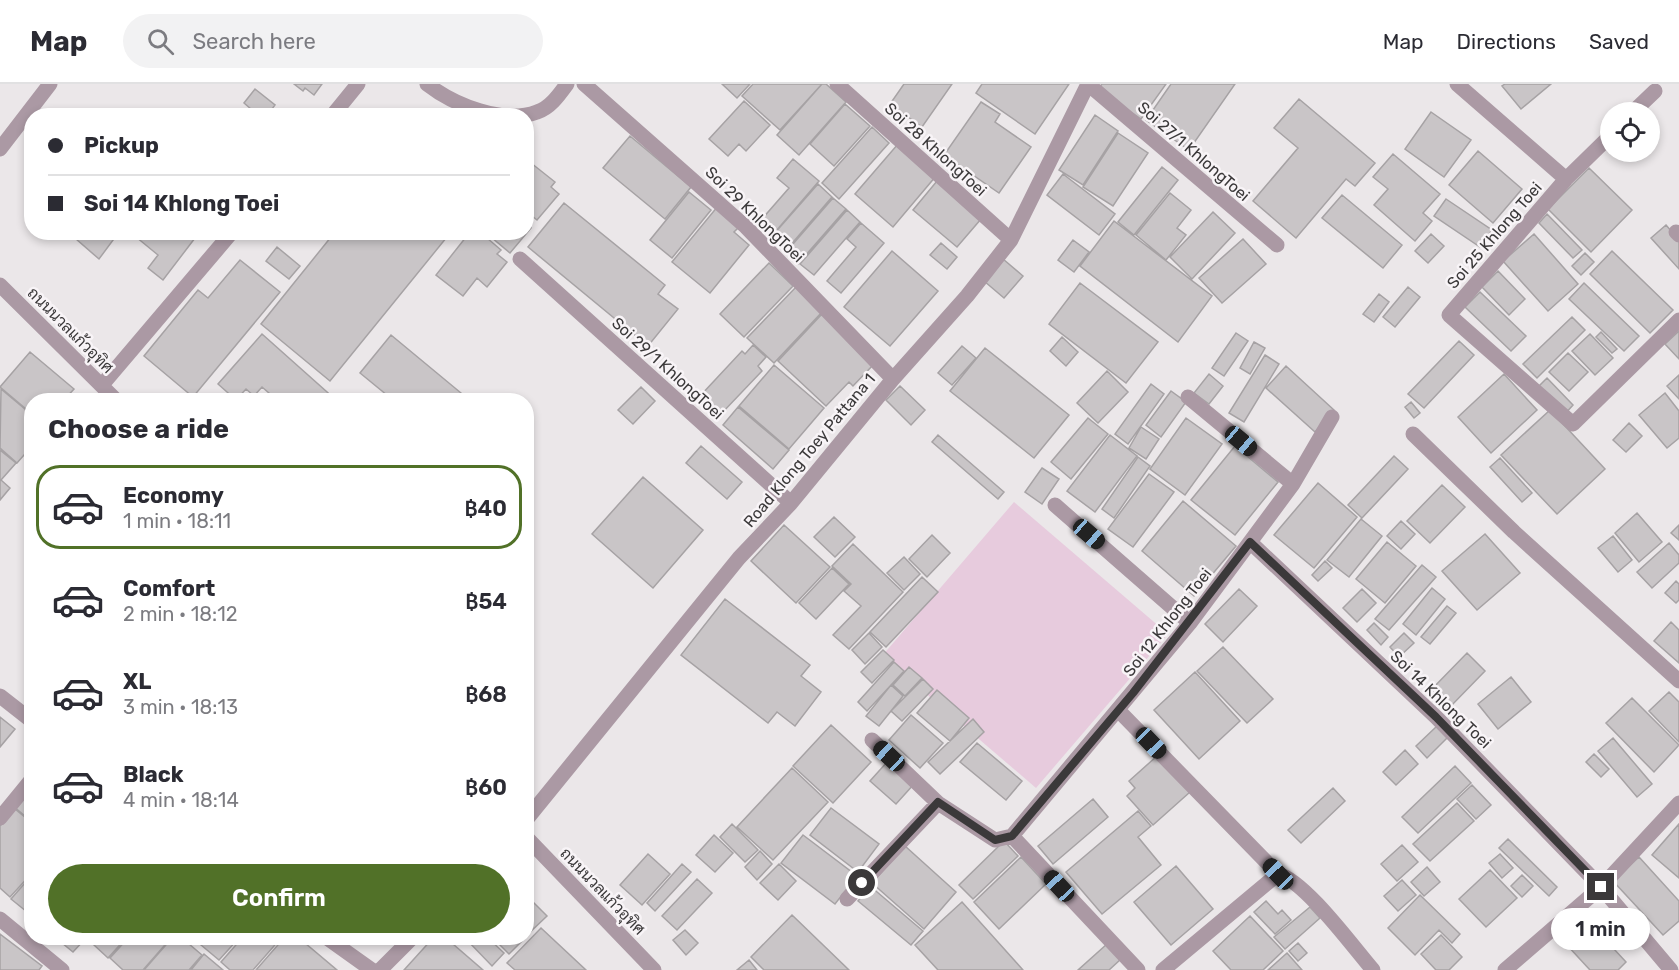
<!DOCTYPE html>
<html lang="en">
<head>
<meta charset="utf-8">
<style>
  :root { --surface:#fff; --page:#f2f2f3; --text:#2b2b33; --muted:#7c7c81; --line:#e1e1e2; --accent:#517128 }
  body { margin:0; font-family:Rubik,Sarabun,sans-serif; background:var(--page); color:var(--text); height:100vh; display:flex; flex-direction:column; font-size:22px; white-space:nowrap }
  * { box-sizing:border-box; margin:0 }
  p { font-size:20px; color:var(--muted) }
  .icon { flex:none; width:33px; height:33px; fill:none; stroke:currentColor; stroke-width:2; stroke-linecap:round; stroke-linejoin:round }
  .map { position:relative; flex:1; overflow:hidden }
  .panel { position:absolute; left:24px; top:309px; width:510px; height:552px; display:flex; flex-direction:column; background:var(--surface); border-radius:24px; box-shadow:0 3px 9px #0003 }
  .panel>* { flex:none }
  .top-card { position:absolute; left:24px; top:24px; width:510px; height:132px; border-radius:24px; box-shadow:0 3px 9px #0003; display:grid; align-content:center; height:132px; padding:0 24px; background:var(--surface) }
  .fabs { position:absolute; left:1600px; top:18px; display:grid; gap:12px }
  .fabs a { display:grid; place-items:center; width:60px; height:60px; border-radius:50%; background:var(--surface); box-shadow:0 3px 9px #0003; font-size:30px }
  .end { position:absolute; width:27px; height:27px; margin:-14px; border:8px solid #3b393a; background:#fff; box-shadow:0 0 0 3px #fff }
  .from { border-radius:50% }
  .bubble { position:absolute; height:42px; border-radius:21px; background:var(--surface); box-shadow:0 3px 9px #0003; font-size:20px; font-weight:600; line-height:42px; text-align:center }
  .car { position:absolute; width:18px; height:36px; margin:-18px -9px; border-radius:8px; box-shadow:0 0 4px 2px #0007; background:linear-gradient(#222 24%,#8ab4d8 0 40%,#222 0 76%,#8ab4d8 0 86%,#222 0) }
  .top-card b { display:flex; align-items:center; gap:21px; height:57px; font-size:22px }
  .top-card b+b { border-top:2px solid var(--line) }
  .top-card i { width:15px; height:15px; background:var(--text) }
  ul { padding:0; list-style:none }
  li { display:flex; align-items:center; gap:18px; height:84px; margin:0 12px 9px; padding:0 12px; border:3px solid transparent; border-radius:24px }
  li div { flex:1 }
  li b { display:block; font-size:22px }
  li em { font-style:normal; font-weight:600 }
  li.on { border-color:var(--accent) }
  li>.icon { width:54px; height:54px; stroke-width:1.5 }
  h2 { padding:0 24px; font-size:27px; line-height:72px }
  .cta { display:flex; gap:12px; margin-top:auto; padding:12px 24px }
  .cta a { flex:1; height:69px; border-radius:36px; background:var(--accent); color:#fff; font-size:24px; font-weight:600; line-height:69px; text-align:center }
  header { display:flex; align-items:center; gap:36px; box-sizing:border-box; height:84px; padding:0 30px; background:var(--surface); border-bottom:2px solid var(--line) }
  header strong { font-size:28px }
  nav { display:flex; gap:33px; margin-inline-start:auto; font-size:21px }
  .search { width:420px; height:54px; background:var(--page); display:flex; align-items:center; gap:15px; box-sizing:border-box; padding:0 21px; border-radius:33px; color:var(--muted); font-size:22px }
  .map>svg:first-child { display:block }
  .green { fill:#e7cbdd }
  .building { fill:#c9c5c7; stroke:#a6a2a4; stroke-width:1.5 }
  .lines { fill:none; stroke-linecap:round; stroke-linejoin:round }
  .minor { stroke:#ab99a4; stroke-width:15 }
  .route { stroke:#3b393a; stroke-width:8 }
  .labels { text-anchor:middle; stroke-width:5; stroke-linejoin:round; paint-order:stroke }
  .street-label { font-size:16px; fill:#3b393a; stroke:#f8f4f7 }
</style>
</head>
<body>
<header>
<strong>Map</strong>
<div class="search"><svg class="icon" aria-label="search" viewBox="0 0 24 24"><circle cx="10" cy="10" r="6"/><path d="M15 15l6 6"/></svg>Search here</div>
<nav><a>Map</a><a>Directions</a><a>Saved</a></nav>
</header>
<div class="map">
<svg width="1679" height="886" viewBox="0 0 1679 886">
  <rect width="100%" height="100%" fill="#ebe7e9"/>
  <path class="green" d="M1014 418 1168 550 1036 704 882 572Z"/>
  <path class="building" d="M294 0H322L314 11 305 4 303 7Z
    M722 0H750L737 14Z
    M753 0H822L780 46 742 12Z
    M822 0H826L846 18 799 71 777 51Z
    M904 0H952L922 43 890 20Z
    M982 0H1069L1035 50 976 9Z
    M1102 0H1166L1141 35 1098 5Z
    M1171 0H1235L1189 66 1146 36Z
    M1505 0H1551L1521 25 1502 2Z
    M255 5 275 21 267 32H259L244 19Z
    M1299 15 1375 79 1355 102 1346 95 1296 154 1253 117 1298 64 1274 44Z
    M744 17 770 41 746 67 739 60 728 72 709 55Z
    M981 18 1000 30 995 38 1031 63 999 109 944 71Z
    M845 20 870 42 834 82 810 60Z
    M1431 28 1471 56 1444 93 1405 65Z
    M1095 31 1118 47 1083 101 1059 86Z
    M872 43 889 59 839 115 822 99Z
    M1118 49 1148 69 1113 122 1083 103Z
    M630 52 691 103 665 135 603 84Z
    M898 60 936 92 893 143 855 110Z
    M1478 67 1522 105 1493 139 1449 101Z
    M1393 70 1440 110 1423 129 1432 137 1415 157 1374 121 1388 105 1373 93Z
    M526 75 555 98 551 103 559 110 537 136 526 127Z
    M793 75 819 97 776 147 762 135 789 104 777 94Z
    M1162 83 1178 96 1134 151 1118 138Z
    M1589 84 1632 126 1591 168 1548 125Z
    M1063 90 1115 130 1099 151 1047 111Z
    M937 97 981 135 957 163 913 126Z
    M818 100 832 113 788 164 773 151Z
    M689 108 711 126 672 174 650 156Z
    M1170 109 1191 126 1177 144 1186 151 1166 176 1136 151Z
    M1342 111 1402 161 1383 184 1322 134Z
    M833 114 846 125 798 180 786 168Z
    M1446 115 1492 146 1480 163 1434 132Z
    M564 119 665 201 658 210 678 225 648 262 528 163Z
    M718 122 741 141 734 148 749 161 710 209 672 178Z
    M847 126 860 138 814 191 800 180Z
    M1213 128 1235 149 1192 195 1170 173Z
    M1547 130 1582 166 1573 174 1539 139Z
    M1114 137 1212 212 1178 258 1080 182Z
    M861 139 884 159 841 209 827 197 856 163 847 155Z
    M526 141 531 144 510 169 485 148H526Z
    M1666 141 1679 156V185L1651 154Z
    M68 148H119L99 175Z
    M130 148H189L195 154 163 196 148 184 158 171Z
    M335 148H451L330 297 261 240Z
    M470 148H480L501 166 497 170 507 178 487 203 477 194 463 212 436 191Z
    M1431 150 1444 162 1428 179 1415 167Z
    M1534 150 1578 200 1548 227 1503 177Z
    M1243 155 1266 180 1222 219 1199 194Z
    M1073 156 1089 168 1074 188 1058 176Z
    M941 159 957 173 947 185 930 171Z
    M277 163 300 182 289 195 266 177Z
    M892 167 938 207 890 262 844 223Z
    M1612 167 1673 226 1650 249 1590 190Z
    M1585 169 1594 178 1581 191 1572 182Z
    M1003 175 1023 192 1004 214 984 197Z
    M240 176 280 208 193 313 144 272 198 206 208 214Z
    M769 179 793 202 744 253 720 230Z
    M1498 187 1525 215 1509 231 1482 203Z
    M1080 199 1158 258 1126 299 1049 240Z
    M1584 199 1639 252 1624 267 1569 215Z
    M797 202 823 227 774 279 747 254Z
    M1408 203 1420 213 1395 243 1383 233Z
    M1480 208 1526 252 1511 267 1465 223Z
    M1379 210 1389 218 1374 238 1363 230Z
    M822 230 874 280 853 302 849 298 826 322 778 277Z
    M1572 233 1585 246 1537 294 1523 280Z
    M1679 247V275L1665 260Z
    M1601 248 1617 265 1612 269 1596 253Z
    M1236 249 1248 257 1224 292 1212 284Z
    M262 250 336 316H277L262 303 254 312 246 305 236 316 218 300Z
    M1590 250 1613 274 1595 291 1572 267Z
    M391 251 461 309 455 316H393L360 289Z
    M1062 253 1078 268 1066 282 1050 267Z
    M1459 257 1474 271 1424 324 1408 310Z
    M1254 258 1265 264 1250 290 1240 284Z
    M753 261 766 273 758 282 762 287 721 330 701 311 742 267 745 270Z
    M962 262 976 274 952 301 938 289Z
    M985 264 1069 331 1034 374 950 307Z
    M30 268 74 305 64 316H32V330L0 303Z
    M1568 269 1588 288 1569 307 1549 288Z
    M1265 271 1279 280 1244 338 1229 329Z
    M774 281 824 324 789 365 739 322Z
    M1286 282 1334 326 1315 348 1266 304Z
    M1107 287 1128 308 1098 339 1077 319Z
    M1209 290 1223 302 1209 320 1194 309Z
    M1504 290 1537 326 1491 369 1458 333Z
    M1679 291V315L1667 302Z
    M1547 294 1573 321 1565 330 1538 303Z
    M1151 300 1164 310 1128 360 1115 350Z
    M900 302 925 326 911 341 886 316Z
    M641 303 655 317 633 340 618 326Z
    M1 305 32 331V362L17 379 0 364Z
    M1171 307 1186 318 1161 353 1146 341Z
    M1665 309 1679 327V354L1667 364 1639 331Z
    M1411 318 1420 329 1414 334 1405 323Z
    M738 323 789 366 773 385 723 341Z
    M1550 326 1605 385 1557 430 1501 371Z
    M1088 334 1108 350 1071 395 1051 378Z
    M1186 334 1222 360 1185 411 1150 385Z
    M1629 339 1642 352 1626 368 1613 356Z
    M1141 343 1159 355 1146 375 1129 364Z
    M938 351 1004 408 998 415 932 358Z
    M1110 351 1137 372 1095 428 1067 407Z
    M701 362 742 398 727 415 686 379Z
    M1235 362 1278 398 1235 451 1191 416Z
    M0 366 16 379 1 396 10 404 0 416Z
    M1394 372 1408 385 1362 434 1348 421Z
    M1138 373 1150 382 1114 434 1102 425Z
    M1500 374 1532 409 1522 418 1490 383Z
    M1042 384 1059 395 1042 420 1025 408Z
    M1149 390 1174 408 1133 463 1108 445Z
    M643 393 703 446 653 504 592 450Z
    M1318 399 1357 433 1314 484 1274 451Z
    M1442 401 1465 423 1430 459 1407 437Z
    M1183 417 1236 462 1194 512 1142 467Z
    M1637 429 1662 458 1639 478 1615 449Z
    M834 433 855 453 835 473 814 453Z
    M1361 435 1382 452 1349 493 1327 476Z
    M1401 437 1415 450 1401 465 1387 452Z
    M784 441 830 483 796 519 751 477Z
    M1679 441V456L1671 449Z
    M1485 450 1520 489 1477 526 1442 487Z
    M932 451 950 469 927 493 909 475Z
    M1613 452 1632 476 1618 488 1598 464Z
    M1387 458 1416 482 1385 519 1356 495Z
    M1669 459 1679 471V479L1652 504 1637 488Z
    M853 460 903 508 849 565 833 551 861 522 844 507 851 500 832 482Z
    M904 473 920 490 904 506 887 489Z
    M1325 477 1332 484 1318 497 1312 491Z
    M1422 481 1436 493 1389 546 1375 535Z
    M832 484 849 500 816 535 799 519Z
    M922 493 938 508 886 563 870 548Z
    M1676 497 1679 500V516L1676 519 1665 509Z
    M1432 504 1445 515 1416 551 1403 540Z
    M1239 505 1257 522 1223 558 1205 540Z
    M1362 505 1376 519 1357 538 1343 524Z
    M725 515 810 581 801 592 821 608 795 642 777 628 768 639 681 571Z
    M1447 522 1456 529 1430 560 1421 553Z
    M1671 538 1679 546V579L1654 557Z
    M1374 539 1388 553 1381 561 1367 546Z
    M869 549 882 563 865 580 852 566Z
    M1404 549 1414 559 1399 573 1390 563Z
    M1223 563 1273 615 1247 639 1197 587Z
    M883 566 894 576 872 599 861 588Z
    M1467 569 1485 587 1449 624 1431 606Z
    M894 578 904 587 867 627 858 618Z
    M909 583 922 594 905 612 893 601Z
    M1195 588 1240 637 1199 675 1154 626Z
    M1511 593 1531 618 1498 645 1478 620Z
    M923 595 933 605 902 637 891 627Z
    M891 601 903 612 879 642 866 632Z
    M937 606 969 634 950 657 917 629Z
    M1669 608 1679 618V658L1649 627Z
    M1632 614 1679 661 1654 688 1606 639Z
    M911 631 943 659 920 684 889 656Z
    M0 633 15 645 0 663Z
    M973 635 984 648 940 690 928 678Z
    M831 641 871 678 833 719 793 682Z
    M1437 642 1448 653 1427 674 1416 662Z
    M1613 654 1652 700 1637 713 1598 667Z
    M977 659 1022 697 1006 716 960 678Z
    M1405 666 1418 680 1396 701 1383 688Z
    M1594 670 1609 685 1601 693 1586 678Z
    M1157 672 1190 708 1153 741 1127 712 1135 704 1129 697Z
    M888 677 914 700 896 720 870 697Z
    M1455 682 1471 699 1418 749 1402 733Z
    M792 684 828 718 773 776 737 743Z
    M32 699V738L12 721Z
    M1472 701 1491 721 1476 735 1457 715Z
    M1333 704 1345 717 1301 759 1288 746Z
    M1093 715 1108 733 1053 780 1038 762Z
    M1457 719 1474 737 1430 777 1413 760Z
    M831 724 879 760 858 788 810 751Z
    M15 725 32 739V789L10 813 0 804V742Z
    M1138 727 1151 742 1138 753 1161 781 1102 830 1066 788Z
    M732 740 758 766 745 778 720 753Z
    M1679 740V794L1652 771Z
    M714 751 733 769 715 788 696 771Z
    M803 751 857 792 835 820 781 779Z
    M1508 755 1557 803 1549 812 1499 764Z
    M1004 757 1018 772 973 815 959 801Z
    M1402 761 1418 778 1397 797 1381 780Z
    M905 762 956 808 924 845 872 799Z
    M760 767 772 780 757 796 745 783Z
    M648 770 670 790 642 821 620 801Z
    M1500 770 1513 784 1502 794 1489 779Z
    M1021 773 1046 800 999 845 974 818Z
    M1639 773 1679 817V837L1663 851 1613 797Z
    M682 780 691 788 655 827 647 819Z
    M779 780 796 797 778 816 760 799Z
    M1176 782 1213 825 1171 861 1134 818Z
    M1427 783 1440 798 1424 812 1411 798Z
    M1490 786 1517 814 1486 843 1459 815Z
    M32 791V832L11 815Z
    M1522 791 1533 802 1522 813 1511 802Z
    M697 795 712 809 677 846 662 832Z
    M1402 796 1416 811 1398 827 1384 812Z
    M870 802 923 847 911 861 858 817Z
    M526 811 547 832 526 852Z
    M1420 811 1460 850 1452 859 1439 846 1415 871 1388 844Z
    M1266 817 1278 830 1282 826 1291 836 1275 850 1254 828Z
    M962 818 1023 886H938L915 861Z
    M1310 823 1320 834 1285 865 1274 853Z
    M792 831 849 886H764L751 873Z
    M1250 832 1283 867 1263 886H1231L1213 867Z
    M1589 838 1626 878 1618 886H1590L1566 860Z
    M541 844 586 886H515L507 879Z
    M685 846 698 859 686 871 673 856Z
    M0 850 42 882 39 886H0Z
    M1441 851 1462 873 1449 886H1436L1421 870Z
    M56 854H86L73 868Z
    M101 854H126L108 874 94 861Z
    M128 854H171L143 886H123L110 874Z
    M172 854H182L202 871 189 886H144Z
    M207 854H239L219 876 201 861Z
    M242 854H281L253 886H230L221 878Z
    M284 854H299L337 886H256Z
    M433 854H446L483 886H404Z
    M465 854H488L504 869 492 882Z
    M493 854H525L509 870Z
    M1298 859 1307 869 1298 877 1289 867Z
    M1107 860 1121 875 1109 886H1078Z
    M1287 869 1302 886H1268Z
    M204 870 223 886H191Z
    M749 876 757 886H737Z"/>
  <g class="lines">
    <path class="minor" d="M427 0C454 21 503 41 537 28 550 24 559 11 567 0
      M584 0 746 143 893 295
      M837 0 1011 156
      M1088 0 1277 161
      M1457 0 1566 95 1449 231 1573 340 1679 236
      M1633 28 1655 7
      M332 32 358 0
      M0 65 50 0
      M1566 95 1611 51
      M1676 148 1679 151
      M520 175 791 419
      M0 201 116 316
      M102 301 232 148
      M1188 313 1293 400
      M1413 350 1514 448 1679 597
      M1055 421 1190 539
      M1250 458 1436 633 1601 803 1671 886
      M0 612 32 637
      M1119 627 1278 790
      M872 656 938 719 995 756 1012 752
      M0 734 32 695
      M526 736 739 474 791 419 893 295 967 212 1011 156 1088 0
      M1012 752 1190 539 1293 400 1332 333
      M1012 752 1138 886
      M526 753 654 886
      M847 815 938 719
      M0 835 62 886
      M327 854 372 886
      M380 886 412 854
      M1163 886 1278 790C1305 797 1353 863 1373 886
      M1505 886 1601 803 1679 719"/>
  </g>
  <g class="lines">
    <path class="route" d="M862 799 938 718 995 756 1012 752 1133 609 1250 458 1436 633 1601 803"/>
  </g>
  <g class="labels">
    <g class="street-label">
      <text transform="translate(936 65) rotate(42)" y="6">Soi 28 KhlongToei</text>
      <text transform="translate(1194 67) rotate(41)" y="6">Soi 27/1 KhlongToei</text>
      <text transform="translate(755 130) rotate(44)" y="6">Soi 29 KhlongToei</text>
      <text transform="translate(1494 151) rotate(-49)" y="6">Soi 25 Khlong Toei</text>
      <text transform="translate(71 246) rotate(45)" y="6">ถนนนวลแก้วอุทิศ</text>
      <text transform="translate(668 284) rotate(42)" y="6">Soi 29/1 KhlongToei</text>
      <text transform="translate(809 366) rotate(-50)" y="6">Road Klong Toey Pattana 1</text>
      <text transform="translate(1167 538) rotate(-52)" y="6">Soi 12 Khlong Toei</text>
      <text transform="translate(1441 615) rotate(44)" y="6">Soi 14 Khlong Toei</text>
      <text transform="translate(603 807) rotate(46)" y="6">ถนนนวลแก้วอุทิศ</text>
    </g>
  </g>
</svg>
<div class="fabs">
<a><svg class="icon" aria-label="locate" viewBox="0 0 24 24"><circle cx="12" cy="12" r="6"/><path d="M12 2v4M12 18v4M2 12h4M18 12h4"/></svg></a>
</div>
<i class="end from" style="left:862px;top:799px"></i>
<i class="end" style="left:1601px;top:803px"></i>
<div class="bubble" style="left:1551px;top:824px;width:99px">1 min</div>
<i class="car" style="left:1241px;top:357px;rotate:130deg"></i>
<i class="car" style="left:1089px;top:450px;rotate:131deg"></i>
<i class="car" style="left:1151px;top:659px;rotate:136deg"></i>
<i class="car" style="left:889px;top:672px;rotate:313deg"></i>
<i class="car" style="left:1278px;top:790px;rotate:316deg"></i>
<i class="car" style="left:1059px;top:802px;rotate:317deg"></i>
<div class="top-card">
<b><i class="from"></i>Pickup</b>
<b><i></i>Soi 14 Khlong Toei</b>
</div>
<section class="panel">
<h2>Choose a ride</h2>
<ul>
<li class="on"><svg class="icon" aria-label="car" viewBox="0 0 24 24"><path d="M5 17H2v-5l4-1 3-4h7l3 4 3 1v5h-3M9 17h6M6 11h13"/><circle cx="7" cy="17" r="2"/><circle cx="17" cy="17" r="2"/></svg><div><b>Economy</b><p>1 min · 18:11</p></div><em>฿40</em></li>
<li><svg class="icon" aria-label="car" viewBox="0 0 24 24"><path d="M5 17H2v-5l4-1 3-4h7l3 4 3 1v5h-3M9 17h6M6 11h13"/><circle cx="7" cy="17" r="2"/><circle cx="17" cy="17" r="2"/></svg><div><b>Comfort</b><p>2 min · 18:12</p></div><em>฿54</em></li>
<li><svg class="icon" aria-label="car" viewBox="0 0 24 24"><path d="M5 17H2v-5l4-1 3-4h7l3 4 3 1v5h-3M9 17h6M6 11h13"/><circle cx="7" cy="17" r="2"/><circle cx="17" cy="17" r="2"/></svg><div><b>XL</b><p>3 min · 18:13</p></div><em>฿68</em></li>
<li><svg class="icon" aria-label="car" viewBox="0 0 24 24"><path d="M5 17H2v-5l4-1 3-4h7l3 4 3 1v5h-3M9 17h6M6 11h13"/><circle cx="7" cy="17" r="2"/><circle cx="17" cy="17" r="2"/></svg><div><b>Black</b><p>4 min · 18:14</p></div><em>฿60</em></li>
</ul>
<div class="cta"><a>Confirm</a></div>
</section>
</div>
</body>
</html>
